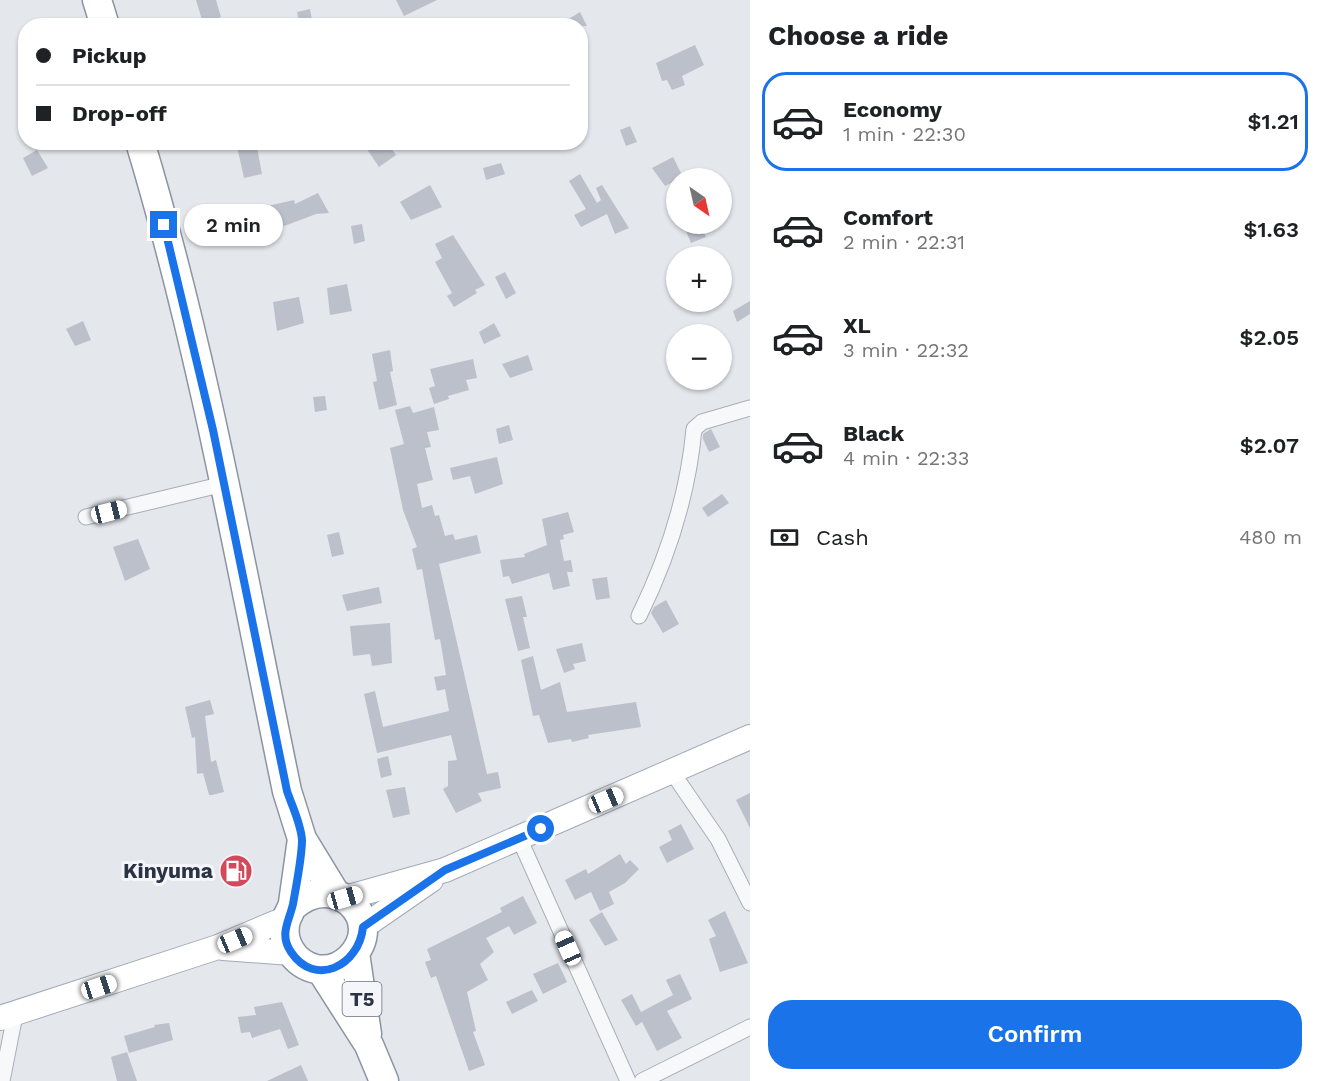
<!DOCTYPE html>
<html lang="en">
<head>
<meta charset="utf-8">
<style>
  :root { --surface:#fff; --page:#f2f2f2; --text:#202124; --muted:#757577; --line:#e0e0e0; --accent:#1a73e8 }
  body { margin:0; font-family:"Work Sans",sans-serif; background:var(--page); color:var(--text); height:100vh; display:flex; flex-direction:column; font-size:22px; white-space:nowrap }
  * { box-sizing:border-box; margin:0 }
  p { font-size:20px; color:var(--muted) }
  .icon { flex:none; width:33px; height:33px; fill:none; stroke:currentColor; stroke-width:2; stroke-linecap:round; stroke-linejoin:round }
  .map { position:relative; flex:1; overflow:hidden }
  .drawer { display:flex; flex-direction:column; background:var(--surface); width:570px }
  .drawer>* { flex:none }
  .top-card { position:absolute; left:18px; top:18px; width:570px; height:132px; border-radius:24px; box-shadow:0 2px 4px #0004; display:grid; align-content:center; height:132px; padding:0 18px; background:var(--surface) }
  .needle { width:39px; rotate:146deg }
  .controls { position:absolute; left:666px; top:168px; display:grid; gap:12px }
  .controls a { display:grid; place-items:center; width:66px; height:66px; border-radius:50%; background:var(--surface); box-shadow:0 2px 4px #0004; font-size:30px }
  .end { position:absolute; width:27px; height:27px; margin:-14px; border:8px solid #1a73e8; background:#fff; box-shadow:0 0 0 3px #fff }
  .from { border-radius:50% }
  .bubble { position:absolute; height:42px; border-radius:21px; background:var(--surface); box-shadow:0 2px 4px #0004; font-size:20px; font-weight:600; line-height:42px; text-align:center }
  .car { position:absolute; width:18px; height:36px; margin:-18px -9px; border-radius:8px; box-shadow:0 0 4px 2px #0007; background:linear-gradient(#fff 24%,#345 0 40%,#fff 0 76%,#345 0 86%,#fff 0) }
  .top-card b { display:flex; align-items:center; gap:21px; height:57px; font-size:22px }
  .top-card b+b { border-top:2px solid var(--line) }
  .top-card i { width:15px; height:15px; background:var(--text) }
  ul { padding:0; list-style:none }
  li { display:flex; align-items:center; gap:18px; height:99px; margin:0 12px 9px; padding:0 6px; border:3px solid transparent; border-radius:24px }
  li div { flex:1 }
  li b { display:block; font-size:22px }
  li em { font-style:normal; font-weight:600 }
  li.on { border-color:var(--accent) }
  li>.icon { width:54px; height:54px; stroke-width:1.5 }
  h2 { padding:0 18px; font-size:27px; line-height:72px }
  .pay { display:flex; align-items:center; gap:15px; height:66px; padding:0 18px; font-size:22px }
  .pay p { margin-inline-start:auto }
  .cta { display:flex; gap:12px; margin-top:auto; padding:12px 18px }
  .cta a { flex:1; height:69px; border-radius:24px; background:var(--accent); color:#fff; font-size:24px; font-weight:600; line-height:69px; text-align:center }
  main { display:flex; flex:1; min-height:0 }
  .map>svg:first-child { display:block }
  .building { fill:#bbc0ca }
  .lines { fill:none; stroke-linecap:round; stroke-linejoin:round }
  .street-casing { stroke:#a9aeb7; stroke-width:17 }
  .primary-casing { stroke:#a3abb8; stroke-width:26 }
  .highway-casing { stroke:#8b94a3; stroke-width:31 }
  .street { stroke:#f7f8fa; stroke-width:15 }
  .primary { stroke:#fff; stroke-width:24 }
  .highway { stroke:#fff; stroke-width:28 }
  .route { stroke:#1a73e8; stroke-width:8 }
  .labels { text-anchor:middle; stroke-width:6; stroke-linejoin:round; paint-order:stroke }
  .shield { fill:#f4f6f9; stroke:#676e7b; stroke-width:1.5 }
  .shield-label { font-size:20px; font-weight:bold; fill:#2b3445 }
  .poi-label { font-size:21px; font-weight:bold; fill:#2b3445; stroke:#f4f6f9; text-anchor:end }
</style>
</head>
<body>
<main>
<div class="map">
<svg width="750" height="1081" viewBox="0 0 750 1081">
  <rect width="100%" height="100%" fill="#e4e7ec"/>
  <path class="building" d="M196 0H216L221 17 203 23Z
    M396 0H437L404 16Z
    M310 9 313 26H300L297 12Z
    M580 12 587 26H557Z
    M695 45 704 65 682 76 685 85 672 90 667 80 662 81 656 63Z
    M630 126 637 142 626 146 620 130Z
    M236 142H256L262 174 244 178Z
    M362 142H387L396 155 379 167Z
    M37 150 48 168 32 176 23 158Z
    M673 157 683 177 665 186 652 168Z
    M501 163 505 174 486 180 483 168Z
    M580 174 597 203 601 200 596 188 602 185 629 228 615 234 607 214 581 227 574 215 586 209 569 181Z
    M430 185 442 207 411 220 400 202Z
    M318 193 329 213 316 214 287 225 254 233 249 210 294 200 295 204Z
    M362 224 365 241 354 244 351 226Z
    M683 224H700L706 237 691 243Z
    M453 235 485 285 475 290 477 293 454 307 447 296 452 293 435 262 442 258 435 244Z
    M505 272 516 293 506 299 495 277Z
    M347 284 352 311 330 315 327 288Z
    M299 297 304 323 277 331 273 302Z
    M750 301V314L737 322 733 311Z
    M83 321 91 340 75 346 66 329Z
    M494 323 501 336 484 344 479 332Z
    M390 350 393 371 390 372 397 405 379 410 373 382 377 381 372 354Z
    M528 355 533 370 510 378 502 364Z
    M473 359 477 378 466 380 469 390 448 396 449 399 434 404 429 388 435 386 430 369Z
    M325 396 327 410 315 412 313 397Z
    M410 406 413 413 434 407 439 430 427 432 431 447 425 448 433 480 417 484 422 508 432 505 435 516 439 515 445 536 453 534 455 540 477 535 481 553 439 564 487 774 498 772 501 788 478 793 482 801 456 813 443 789 448 786V761L457 760 451 735 377 753 364 694 375 691 383 727 449 711 445 689 437 691 434 677 446 675 440 639 435 640 422 569 417 570 412 549 417 547 403 510 390 448 404 444 395 410Z
    M509 425 513 440 499 444 496 429Z
    M711 429 720 447 709 452 703 439V434Z
    M497 457 503 484 475 494 470 476 453 480 450 468Z
    M722 494 729 503 708 517 702 508Z
    M568 512 574 532 563 535 564 539 560 540 564 561 571 560 573 572H567L570 586 553 590 549 573 512 584 509 576 503 577 500 560 525 557 524 554 547 545 542 519Z
    M339 532 344 554 332 557 327 535Z
    M138 539 150 569 125 581 113 547Z
    M607 577 610 598 596 600 592 579Z
    M379 587 382 603 347 611 342 595Z
    M522 596 527 617H523L530 648 518 651 505 599Z
    M666 600 679 624 663 633 651 613 654 607Z
    M390 623 392 663 372 666 370 654 353 656 350 626Z
    M582 643 586 661 573 664 575 669 564 673 556 649Z
    M533 656 541 690 560 682 567 712 636 702 641 727 588 735 589 738 572 742 571 739 548 743 539 715 533 716 521 660Z
    M210 700 214 714 205 716 211 762 216 760 224 792 212 795H209L203 773 197 774 195 737 192 738 185 707Z
    M388 756 392 775 381 778 377 759Z
    M405 787 410 814 393 818 386 790Z
    M750 793V828L736 800Z
    M681 824 694 849 667 863 659 847 672 840 668 831Z
    M620 854 626 864 630 860 639 869 625 883 609 892 614 904 600 911 591 892 575 900 565 880 586 869 588 874Z
    M523 896 537 923 514 935 509 926 486 938 494 952 480 964 488 980 467 992 476 1031 473 1032 485 1065 469 1071 436 976 431 978 425 962 431 960 427 949 502 912 500 908Z
    M725 911 748 963 720 972 709 939 716 936 708 920Z
    M602 912 618 940 605 946 589 920Z
    M558 963 567 982 543 994 533 974Z
    M680 974 692 999 667 1011 682 1038 657 1051 642 1022 636 1026 621 1000 632 994 641 1012 673 995 666 980Z
    M532 990 538 1001 512 1014 506 1002Z
    M282 1002 299 1045 288 1049 280 1029 252 1038 250 1032 241 1033 238 1017 256 1015 254 1007Z
    M169 1023 173 1040 129 1053 124 1036 155 1027 154 1025Z
    M127 1052 137 1081H117L111 1057Z
    M301 1065 308 1081H267Z"/>
  <g class="lines">
    <defs>
      <path id="street" d="M86 517 224 484
        M639 616C668 557 688 494 694 429L702 422 750 408
        M672 772 718 839 750 903
        M519 838 628 1081
        M2 1081 15 1015
        M642 1081 750 1027"/>
      <path id="primary" d="M345 898 445 870 750 737
        M363 927 431 880
        M223 948 291 953
        M0 1018 218 947 287 918"/>
      <path id="highway" d="M97 0 105 26
        M140 142C204 354 242 574 287 791L302 839 335 893
        M292 907C335 867 388 921 350 958 341 967 328 971 316 969 294 964 280 942 286 920 288 914 292 909 293 903 296 882 299 860 302 839
        M355 953 367 1034
        M321 970 369 1045 384 1081"/>
    </defs>
    <use href="#street" class="street-casing"/>
    <use href="#primary" class="primary-casing"/>
    <use href="#highway" class="highway-casing"/>
    <use href="#street" class="street"/>
    <use href="#primary" class="primary"/>
    <use href="#highway" class="highway"/>
  </g>
  <g class="lines">
    <path class="route" d="M164 225 213 430 287 791C292 806 301 824 302 840 302 857 296 887 293 904 289 922 279 934 291 952 315 988 359 966 363 927L445 870 541 829"/>
  </g>
  <defs>
    <symbol id="fuel-disc" viewBox="-11 -11 22 22"><circle r="9.5" fill="#d1495b" stroke="#f4f6f9"/><path d="M-5.5-6h7V0h2V4h1.3V-2.5L3-4.5l.8-.8L6-3V5H2.5V1h-1V6h-7ZM-4.2-4.7v3.2H.2V-4.7Z" fill="#fff"/></symbol>
  </defs>
  <g fill-rule="evenodd">
    <use href="#fuel-disc" x="217" y="852" width="38" height="38"/>
  </g>
  <g class="labels">
    <rect class="shield" x="342.5" y="982" width="39" height="34" rx="4.5"/>
    <g class="shield-label">
      <text x="362" y="1006">T5</text>
    </g>
    <g class="poi-label">
      <text x="213" y="878">Kinyuma</text>
    </g>
  </g>
</svg>
<div class="controls">
<a><svg class="needle" viewBox="-14 -14 28 28"><path d="M0-13l5 13h-10z" fill="#e53935"/><path d="M0 13l5-13h-10z" fill="#757577"/></svg></a>
<a>+</a>
<a>−</a>
</div>
<i class="end from" style="left:541px;top:829px"></i>
<i class="end" style="left:164px;top:225px"></i>
<div class="bubble" style="left:184px;top:204px;width:99px">2 min</div>
<i class="car" style="left:109px;top:512px;rotate:76deg"></i>
<i class="car" style="left:606px;top:800px;rotate:67deg"></i>
<i class="car" style="left:345px;top:898px;rotate:74deg"></i>
<i class="car" style="left:235px;top:940px;rotate:67deg"></i>
<i class="car" style="left:568px;top:948px;rotate:336deg"></i>
<i class="car" style="left:99px;top:987px;rotate:72deg"></i>
<div class="top-card">
<b><i class="from"></i>Pickup</b>
<b><i></i>Drop-off</b>
</div>
</div>
<section class="drawer">
<h2>Choose a ride</h2>
<ul>
<li class="on"><svg class="icon" aria-label="car" viewBox="0 0 24 24"><path d="M5 17H2v-5l4-1 3-4h7l3 4 3 1v5h-3M9 17h6M6 11h13"/><circle cx="7" cy="17" r="2"/><circle cx="17" cy="17" r="2"/></svg><div><b>Economy</b><p>1 min · 22:30</p></div><em>$1.21</em></li>
<li><svg class="icon" aria-label="car" viewBox="0 0 24 24"><path d="M5 17H2v-5l4-1 3-4h7l3 4 3 1v5h-3M9 17h6M6 11h13"/><circle cx="7" cy="17" r="2"/><circle cx="17" cy="17" r="2"/></svg><div><b>Comfort</b><p>2 min · 22:31</p></div><em>$1.63</em></li>
<li><svg class="icon" aria-label="car" viewBox="0 0 24 24"><path d="M5 17H2v-5l4-1 3-4h7l3 4 3 1v5h-3M9 17h6M6 11h13"/><circle cx="7" cy="17" r="2"/><circle cx="17" cy="17" r="2"/></svg><div><b>XL</b><p>3 min · 22:32</p></div><em>$2.05</em></li>
<li><svg class="icon" aria-label="car" viewBox="0 0 24 24"><path d="M5 17H2v-5l4-1 3-4h7l3 4 3 1v5h-3M9 17h6M6 11h13"/><circle cx="7" cy="17" r="2"/><circle cx="17" cy="17" r="2"/></svg><div><b>Black</b><p>4 min · 22:33</p></div><em>$2.07</em></li>
</ul>
<div class="pay"><svg class="icon" aria-label="cash" viewBox="0 0 24 24"><path d="M3 7h18v10H3z"/><circle cx="12" cy="12" r="2"/></svg>Cash<p>480 m</p></div>
<div class="cta"><a>Confirm</a></div>
</section>
</main>
</body>
</html>
